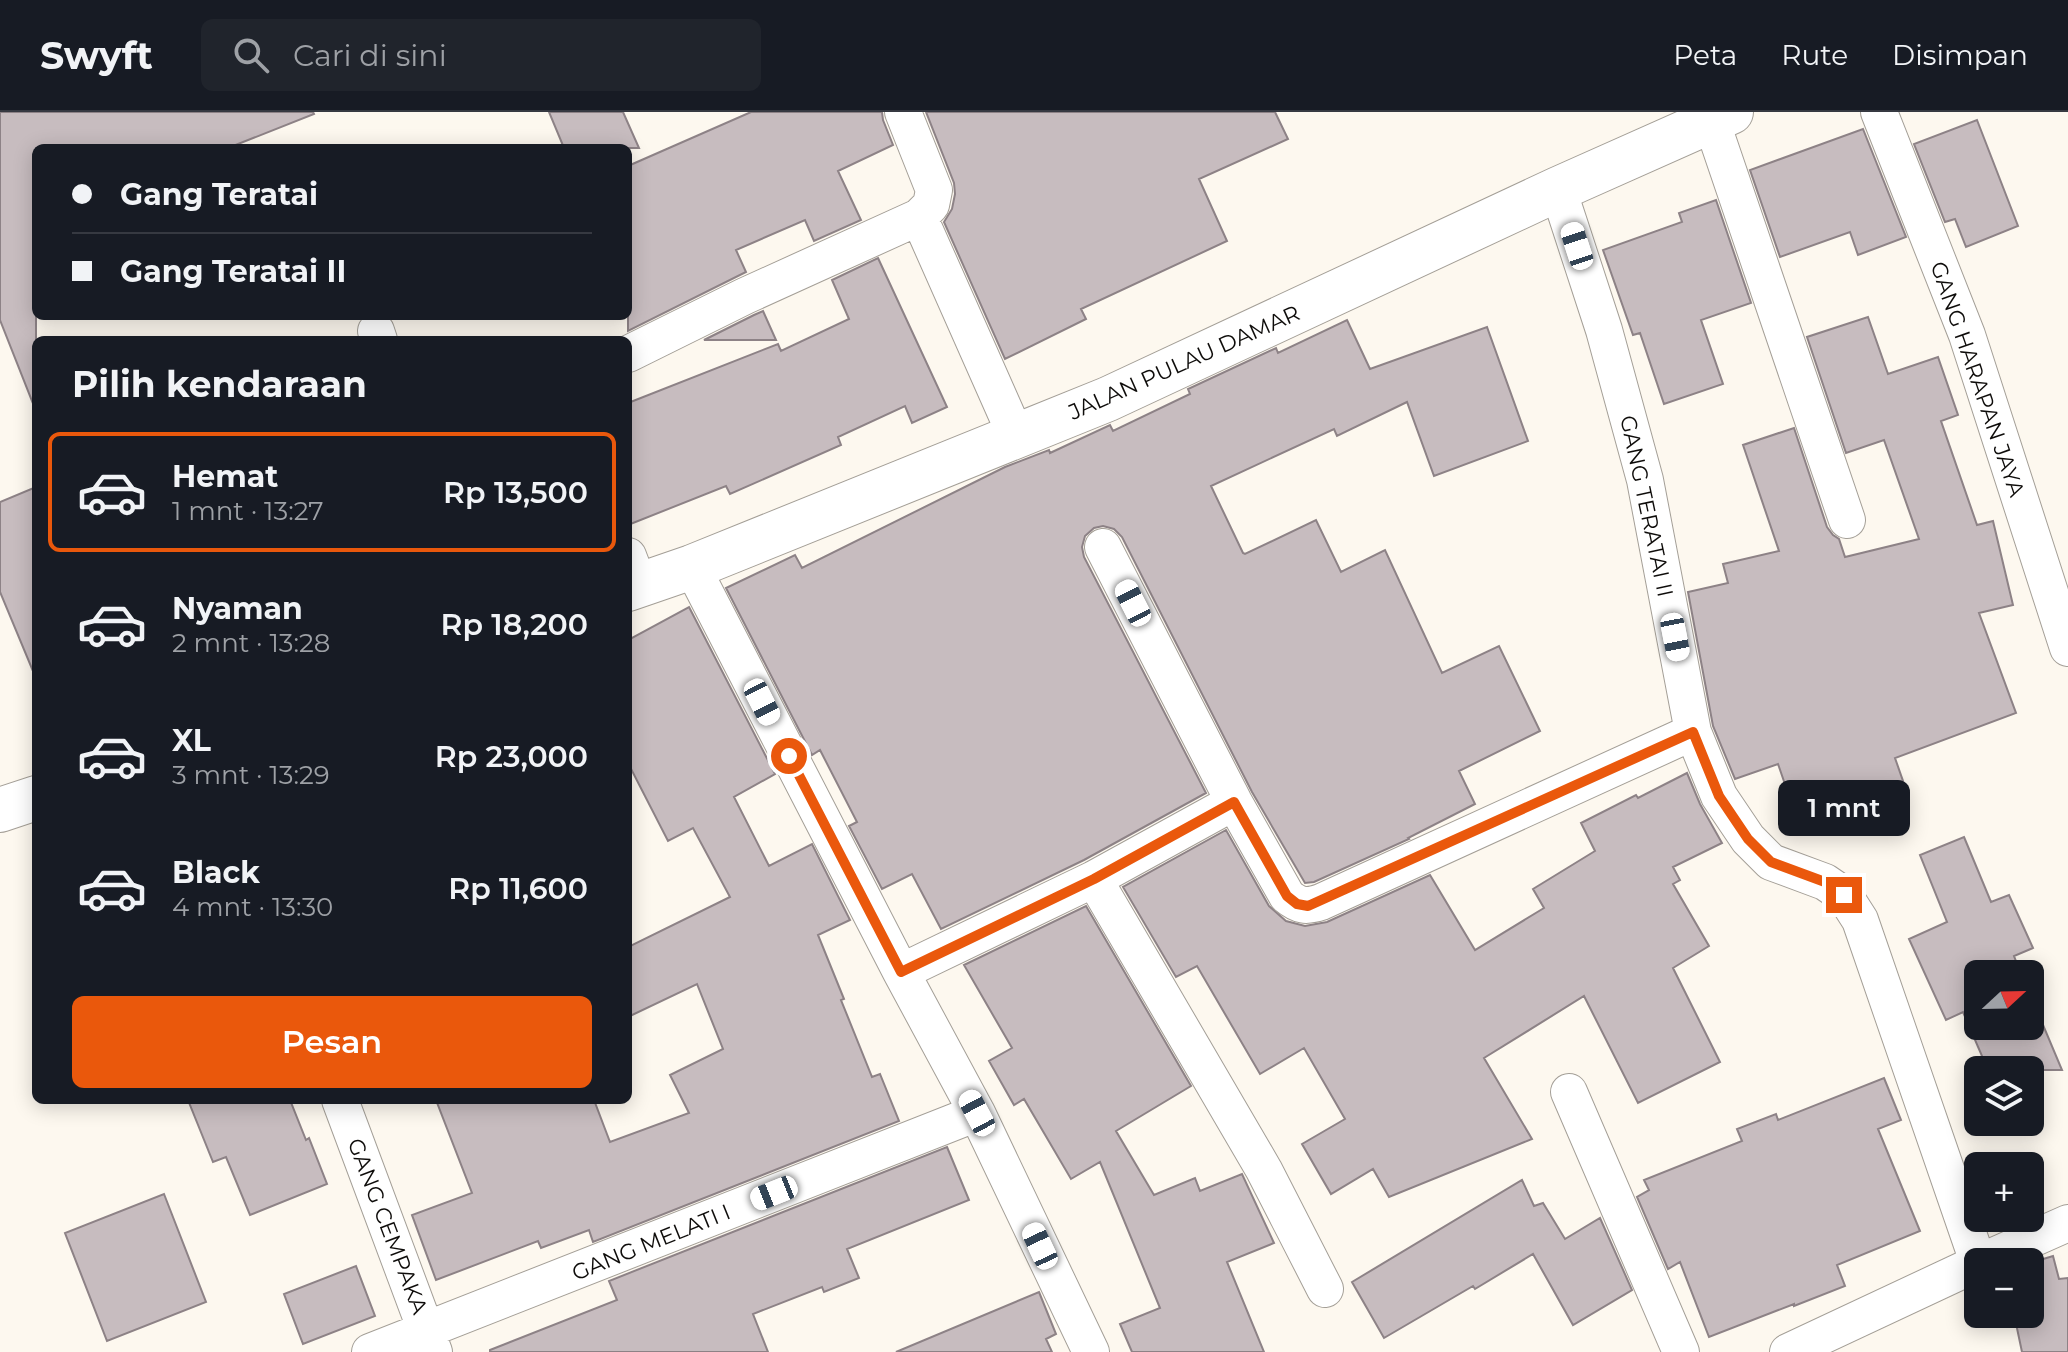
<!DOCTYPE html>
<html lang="id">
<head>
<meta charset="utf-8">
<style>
  :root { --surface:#171b24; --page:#20242c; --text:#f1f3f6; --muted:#9ea1a6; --line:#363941; --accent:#ea580c }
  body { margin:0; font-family:Montserrat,sans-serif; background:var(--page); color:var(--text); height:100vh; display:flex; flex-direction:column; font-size:30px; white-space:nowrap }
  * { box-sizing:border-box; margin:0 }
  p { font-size:26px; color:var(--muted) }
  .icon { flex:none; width:44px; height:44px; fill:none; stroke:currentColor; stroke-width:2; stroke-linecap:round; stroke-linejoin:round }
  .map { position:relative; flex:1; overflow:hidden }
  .details { position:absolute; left:32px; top:224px; width:600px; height:768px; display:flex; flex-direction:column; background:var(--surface); border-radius:12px; box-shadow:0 4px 20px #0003 }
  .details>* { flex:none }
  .hud { position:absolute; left:32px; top:32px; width:600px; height:176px; border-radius:12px; box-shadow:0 4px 20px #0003; display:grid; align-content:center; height:176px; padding:0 40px; background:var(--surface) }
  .needle { width:52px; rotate:68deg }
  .fabs { position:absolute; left:1964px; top:848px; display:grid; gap:16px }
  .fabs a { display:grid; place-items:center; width:80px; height:80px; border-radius:12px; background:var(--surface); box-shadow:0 4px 20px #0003; font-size:40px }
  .end { position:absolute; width:36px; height:36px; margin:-18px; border:10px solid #ea580c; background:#fff; box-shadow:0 0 0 4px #fff }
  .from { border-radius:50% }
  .bubble { position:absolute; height:56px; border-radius:12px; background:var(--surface); box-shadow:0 4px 20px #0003; font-size:26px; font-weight:600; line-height:56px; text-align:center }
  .car { position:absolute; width:24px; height:48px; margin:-24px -12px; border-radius:10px; box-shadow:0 0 6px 2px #0007; background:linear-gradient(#fff 24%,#345 0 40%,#fff 0 76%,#345 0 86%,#fff 0) }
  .hud b { display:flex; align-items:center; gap:28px; height:76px; font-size:30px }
  .hud b+b { border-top:2px solid var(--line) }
  .hud i { width:20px; height:20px; background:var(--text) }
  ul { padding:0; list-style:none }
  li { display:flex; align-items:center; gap:24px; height:120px; margin:0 16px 12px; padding:0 24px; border:4px solid transparent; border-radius:12px }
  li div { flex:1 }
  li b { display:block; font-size:30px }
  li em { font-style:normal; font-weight:600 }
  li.on { border-color:var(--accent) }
  li>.icon { width:72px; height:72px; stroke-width:1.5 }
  h2 { padding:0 40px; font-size:36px; line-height:96px }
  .cta { display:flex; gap:16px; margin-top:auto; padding:16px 40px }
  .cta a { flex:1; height:92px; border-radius:12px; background:var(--accent); color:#fff; font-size:32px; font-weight:600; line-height:92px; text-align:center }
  header { display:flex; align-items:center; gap:48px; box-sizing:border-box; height:112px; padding:0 40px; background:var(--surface); border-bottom:2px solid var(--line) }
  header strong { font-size:38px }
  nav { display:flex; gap:44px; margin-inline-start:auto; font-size:28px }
  .search { width:560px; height:72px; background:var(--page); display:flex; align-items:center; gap:20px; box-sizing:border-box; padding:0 28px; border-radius:12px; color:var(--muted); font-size:30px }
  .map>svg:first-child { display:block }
  .building { fill:#c7bcbf; stroke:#8d8286; stroke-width:2 }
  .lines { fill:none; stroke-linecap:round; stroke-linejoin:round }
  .minor-casing { stroke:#a49f97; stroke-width:38 }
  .tertiary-casing { stroke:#a49f97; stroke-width:46 }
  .minor { stroke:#fff; stroke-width:36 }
  .tertiary { stroke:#fff; stroke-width:44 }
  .route { stroke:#ea580c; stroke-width:10 }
  .labels { text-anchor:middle; stroke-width:6; stroke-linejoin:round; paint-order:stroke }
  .street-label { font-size:22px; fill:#0e0c0a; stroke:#fff }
</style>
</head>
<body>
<header>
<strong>Swyft</strong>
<div class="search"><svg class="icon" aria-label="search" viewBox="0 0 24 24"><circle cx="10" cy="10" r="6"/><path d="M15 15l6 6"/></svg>Cari di sini</div>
<nav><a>Peta</a><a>Rute</a><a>Disimpan</a></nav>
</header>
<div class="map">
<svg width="2068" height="1240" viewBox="0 0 2068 1240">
  <rect width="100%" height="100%" fill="#fdf8ef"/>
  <path class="building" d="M0 0H313L314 2 228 36H36V293L34 294 0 208Z
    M549 0H623L639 36H564Z
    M751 0H882L883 8 893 33 838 59 861 108 814 129 805 108 736 138 746 160 628 219V54Z
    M926 0H1275L1288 27 1199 67 1227 129 1081 197 1086 207 1005 247 944 110 952 97 955 82 954 71Z
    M1977 8 2018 114 1966 135 1955 107 1945 110 1914 32Z
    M1863 17 1906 125 1858 143 1850 120 1780 145 1750 58Z
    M1716 88 1751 191 1701 208 1723 272 1664 292 1640 221 1633 223 1603 138 1682 110 1679 101Z
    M878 146 947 295 912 311 905 294 838 325 841 333 730 382 726 374 628 413V291L778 232 781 239 849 207 832 168Z
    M763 199 776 228H704L754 203Z
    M1868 205 1888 262 1938 245 1958 303 1941 309 1977 413 1993 409 2013 493 1979 501 2016 601 1895 646 1903 669 1797 707 1778 652 1735 667 1713 614 1688 480 1728 471 1723 452 1779 439 1743 333 1794 316 1827 415 1833 423 1839 427 1845 445 1919 427 1884 328 1846 341 1807 225Z
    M1347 208 1370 257 1487 215 1528 329 1434 364 1407 290 1337 324 1334 317 1211 374 1243 441 1245 442 1316 408 1341 460 1385 438 1442 561 1499 534 1540 619 1459 659 1475 692 1408 726 1409 727 1314 770 1305 771 1252 680 1122 425 1114 417 1103 414 1094 416 1085 424 1082 435 1084 445 1206 681 1084 748 941 817 912 762 882 777 849 714 857 710 820 638 812 643 726 476 795 443 802 456 1005 355 1049 338 1050 341 1110 313 1113 319 1190 282 1188 277 1276 236 1278 241Z
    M36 375V564H35L0 480V390Z
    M689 495 775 662 734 685 769 754 812 732 850 808 818 823 844 887 841 888 872 965 880 962 899 1009 593 1130 589 1118 541 1136 538 1129 436 1168 412 1103 472 1081 436 988H594L610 1030 689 1001 670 963 723 937 697 872 628 905V835L730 785 693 716 668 729 628 651V528Z
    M1687 661 1700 692 1722 731 1673 755 1680 768 1673 772 1709 834 1673 856 1720 950 1638 991 1584 884 1484 946 1532 1027 1389 1085 1373 1057 1331 1082 1302 1032 1345 1007 1304 936 1260 962 1197 854 1176 865 1123 775 1226 718 1269 794 1286 809 1305 814 1327 810 1430 763 1475 838 1544 796 1533 777 1595 739 1581 711 1636 683 1638 686Z
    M1964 725 1991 790 2009 783 2033 836 2014 844 2021 862H1978V914H2030V882L2062 958H1988L1963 900 1946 908 1909 827 1947 810 1920 743Z
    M1086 794 1191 974 1116 1019 1154 1083 1195 1066 1200 1079 1242 1062 1274 1131 1227 1150 1264 1240H1132L1120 1212 1160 1196 1100 1050 1071 1067 1024 987 1014 993 989 949 1012 936 964 853Z
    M1884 966 1901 1008 1878 1017 1920 1119 1837 1153 1845 1174 1794 1194V1192L1709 1225 1680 1150 1668 1157 1637 1085 1649 1078 1644 1068 1742 1029 1737 1017 1776 1002 1778 1008Z
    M188 988H290L306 1028 309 1026 327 1072 250 1103 226 1045 213 1050Z
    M947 1035 969 1088 847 1137 859 1166 824 1180 822 1175 753 1202 768 1240H490V1238L617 1188 609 1169Z
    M1522 1068 1534 1094 1543 1091 1565 1127 1600 1106 1632 1178 1573 1213 1533 1142 1475 1177 1473 1174 1384 1226 1352 1170Z
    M164 1082 206 1190 107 1229 65 1121Z
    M2053 1144 2059 1167 2068 1166V1240H2022L2014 1202H2030V1151Z
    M356 1154 375 1204 303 1232 284 1182Z
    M1039 1180 1056 1222 1046 1227 1052 1240H896Z"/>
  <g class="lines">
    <defs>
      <path id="minor" d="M1879 0 1967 223 2068 536
        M1711 8 1847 408
        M1558 77 1604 218 1645 368 1693 620 1719 684 1748 727 1771 750 1825 770 1844 783 1860 808 1978 1150
        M919 105 1016 324
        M376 219 379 228
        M628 242 745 184 919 105 931 93 934 78 903 0
        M1103 435 1234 690 1287 784C1299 794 1306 795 1321 790L1693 620
        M628 444 639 473
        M692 455 901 860 977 1001 1091 1240
        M1094 767 1264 1058 1325 1177
        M901 860 1094 767 1234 690
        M1569 980 1681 1240
        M340 988 434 1240
        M1980 1150 2068 1111
        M370 1240 977 1001
        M1788 1240 1978 1151"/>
      <path id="tertiary" d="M628 477 692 455 1108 287 1558 77 1731 0
        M0 698 36 686"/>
    </defs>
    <use href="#minor" class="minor-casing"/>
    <use href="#tertiary" class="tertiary-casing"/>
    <use href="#minor" class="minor"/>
    <use href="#tertiary" class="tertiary"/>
  </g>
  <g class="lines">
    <path class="route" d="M789 644 901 860 1094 767 1234 690 1287 784 1297 792 1308 794 1693 620 1719 684 1748 727 1771 750 1825 770 1844 783"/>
  </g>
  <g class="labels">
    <g class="street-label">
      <text transform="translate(1184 250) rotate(-24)" y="8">JALAN PULAU DAMAR</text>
      <text transform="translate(1978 267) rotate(71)" y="8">GANG HARAPAN JAYA</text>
      <text transform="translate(1647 394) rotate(78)" y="8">GANG TERATAI II</text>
      <text transform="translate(388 1114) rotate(69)" y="8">GANG CEMPAKA</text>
      <text transform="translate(651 1130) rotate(-22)" y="8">GANG MELATI I</text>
    </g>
  </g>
</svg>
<div class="fabs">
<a><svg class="needle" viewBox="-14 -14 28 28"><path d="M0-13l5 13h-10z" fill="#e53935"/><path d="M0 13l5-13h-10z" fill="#9ea1a6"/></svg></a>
<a><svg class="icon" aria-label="layers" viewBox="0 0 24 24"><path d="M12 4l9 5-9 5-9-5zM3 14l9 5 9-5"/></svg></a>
<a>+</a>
<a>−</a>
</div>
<i class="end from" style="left:789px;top:644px"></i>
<i class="end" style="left:1844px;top:783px"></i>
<div class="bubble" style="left:1778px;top:668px;width:132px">1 mnt</div>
<i class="car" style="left:1577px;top:134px;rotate:342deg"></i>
<i class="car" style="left:1133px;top:491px;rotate:333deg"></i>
<i class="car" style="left:1675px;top:525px;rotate:169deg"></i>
<i class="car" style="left:762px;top:590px;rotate:153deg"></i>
<i class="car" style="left:977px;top:1001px;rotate:332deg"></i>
<i class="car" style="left:774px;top:1081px;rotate:248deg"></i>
<i class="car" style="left:1040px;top:1134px;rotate:335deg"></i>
<div class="hud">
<b><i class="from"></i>Gang Teratai</b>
<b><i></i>Gang Teratai II</b>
</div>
<section class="details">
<h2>Pilih kendaraan</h2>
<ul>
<li class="on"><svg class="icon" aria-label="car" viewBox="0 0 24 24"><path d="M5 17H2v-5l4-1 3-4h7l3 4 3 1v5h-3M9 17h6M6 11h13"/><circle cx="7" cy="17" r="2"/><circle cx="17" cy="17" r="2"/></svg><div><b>Hemat</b><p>1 mnt · 13:27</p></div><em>Rp 13,500</em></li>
<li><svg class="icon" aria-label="car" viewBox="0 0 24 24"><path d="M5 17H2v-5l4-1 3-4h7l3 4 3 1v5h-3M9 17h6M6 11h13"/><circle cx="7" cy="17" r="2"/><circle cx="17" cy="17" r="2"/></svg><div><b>Nyaman</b><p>2 mnt · 13:28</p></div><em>Rp 18,200</em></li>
<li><svg class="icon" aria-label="car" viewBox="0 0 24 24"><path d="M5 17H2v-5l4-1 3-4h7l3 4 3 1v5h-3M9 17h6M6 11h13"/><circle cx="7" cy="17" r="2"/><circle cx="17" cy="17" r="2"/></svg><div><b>XL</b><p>3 mnt · 13:29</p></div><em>Rp 23,000</em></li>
<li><svg class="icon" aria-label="car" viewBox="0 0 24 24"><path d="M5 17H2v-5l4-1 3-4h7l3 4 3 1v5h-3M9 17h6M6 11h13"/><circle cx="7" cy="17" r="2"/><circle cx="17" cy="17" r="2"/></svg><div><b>Black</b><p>4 mnt · 13:30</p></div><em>Rp 11,600</em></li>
</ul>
<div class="cta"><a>Pesan</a></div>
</section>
</div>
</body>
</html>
